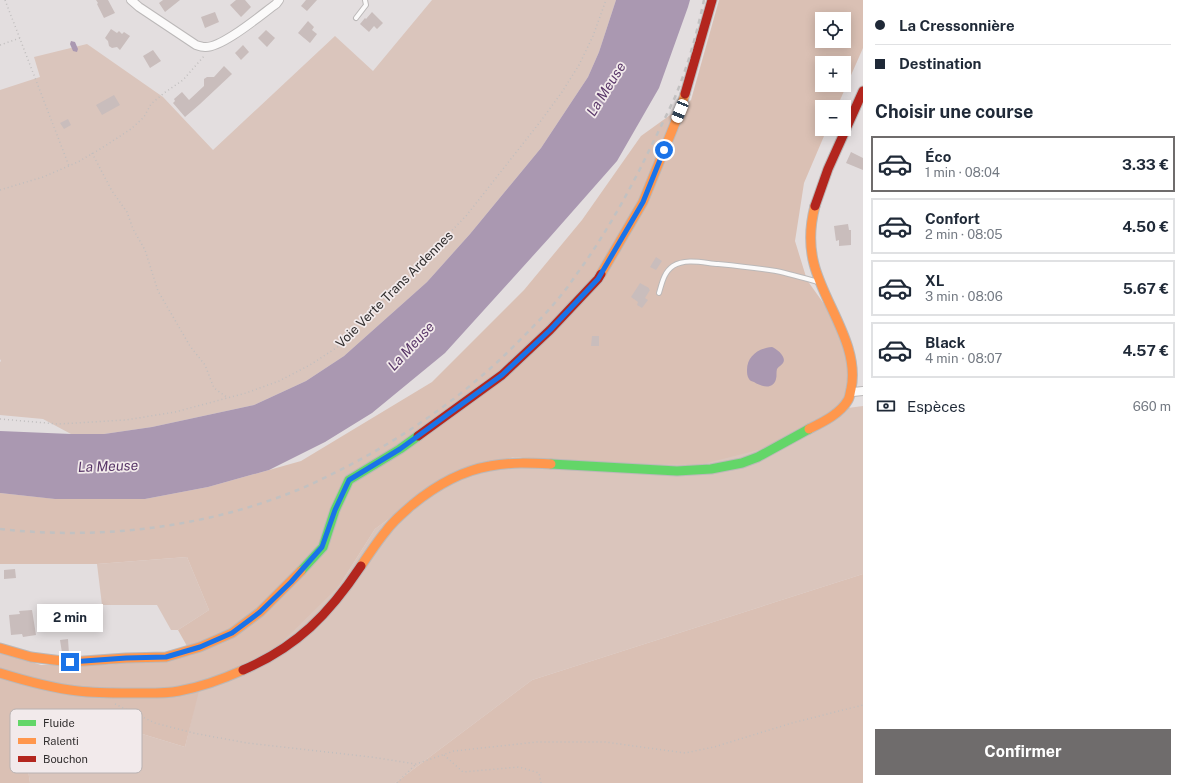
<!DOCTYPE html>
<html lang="fr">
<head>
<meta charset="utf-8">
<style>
  :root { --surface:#fff; --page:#f6f6f7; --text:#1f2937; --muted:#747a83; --line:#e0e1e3; --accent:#6f6c6c }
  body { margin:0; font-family:"Public Sans",sans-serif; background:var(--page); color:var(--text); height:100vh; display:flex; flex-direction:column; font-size:15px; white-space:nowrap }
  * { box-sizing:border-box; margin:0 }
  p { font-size:13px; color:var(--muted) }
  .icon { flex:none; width:22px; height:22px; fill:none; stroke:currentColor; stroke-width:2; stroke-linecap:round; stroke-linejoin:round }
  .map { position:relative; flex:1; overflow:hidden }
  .sheet { display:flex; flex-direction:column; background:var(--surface); width:320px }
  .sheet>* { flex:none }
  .guide { display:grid; align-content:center; height:88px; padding:0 12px; background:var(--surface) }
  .fabs { position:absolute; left:815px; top:12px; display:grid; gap:8px }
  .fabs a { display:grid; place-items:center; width:36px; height:36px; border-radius:0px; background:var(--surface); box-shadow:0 2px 10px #0003; font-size:20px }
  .end { position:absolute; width:18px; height:18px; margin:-9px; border:5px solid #1a73e8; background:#fff; box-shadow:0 0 0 2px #fff }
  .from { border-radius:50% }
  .bubble { position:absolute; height:28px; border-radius:0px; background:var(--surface); box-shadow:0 2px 10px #0003; font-size:13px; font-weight:700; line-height:28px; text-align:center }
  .car { position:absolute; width:12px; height:24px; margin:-12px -6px; border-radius:5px; box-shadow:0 0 3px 1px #0007; background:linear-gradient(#fff 24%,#345 0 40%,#fff 0 76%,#345 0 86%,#fff 0) }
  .guide b { display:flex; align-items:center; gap:14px; height:38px; font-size:15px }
  .guide b+b { border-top:1px solid var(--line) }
  .guide i { width:10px; height:10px; background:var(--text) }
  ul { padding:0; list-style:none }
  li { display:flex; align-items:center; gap:12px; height:56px; margin:0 8px 6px; padding:0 4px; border:2px solid var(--line); border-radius:0px }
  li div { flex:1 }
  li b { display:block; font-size:15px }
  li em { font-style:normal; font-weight:700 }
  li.selected { border-color:var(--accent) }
  li>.icon { width:36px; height:36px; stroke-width:1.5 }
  h2 { padding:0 12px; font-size:18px; line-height:48px }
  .pay { display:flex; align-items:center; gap:10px; height:44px; padding:0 12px; font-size:15px }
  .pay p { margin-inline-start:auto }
  .cta { display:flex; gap:8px; margin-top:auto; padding:8px 12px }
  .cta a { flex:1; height:46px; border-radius:0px; background:var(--accent); color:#fff; font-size:16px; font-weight:700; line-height:46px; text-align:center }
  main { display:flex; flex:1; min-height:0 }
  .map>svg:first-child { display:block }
  .green { fill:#dac5bc }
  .forest { fill:#dac0b4; fill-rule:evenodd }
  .water { fill:#aa98b1 }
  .building { fill:#c9bdbc }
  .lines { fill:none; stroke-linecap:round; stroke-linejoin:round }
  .lane-casing { stroke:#bbb8b8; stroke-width:6 }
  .street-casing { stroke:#bbb8b8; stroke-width:10 }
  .fast-casing { stroke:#bbb8b8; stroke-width:11 }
  .slow-casing { stroke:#bbb8b8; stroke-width:11 }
  .jam-casing { stroke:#bbb8b8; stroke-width:11 }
  .path { stroke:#c0bebe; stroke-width:1.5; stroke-dasharray:1 3; stroke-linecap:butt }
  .lane { stroke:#fbfafa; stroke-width:4 }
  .street { stroke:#fbfafa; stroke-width:8 }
  .fast { stroke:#63d668; stroke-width:9 }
  .slow { stroke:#ff974d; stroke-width:9 }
  .jam { stroke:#b3261e; stroke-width:9 }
  .rail { stroke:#c2c1c1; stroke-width:2.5; stroke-dasharray:5 5; stroke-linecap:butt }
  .route { stroke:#1a73e8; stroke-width:5 }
  .labels { text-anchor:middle; stroke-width:3.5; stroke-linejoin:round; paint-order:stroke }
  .street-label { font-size:13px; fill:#312e2e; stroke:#f2eaeb }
  .water-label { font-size:14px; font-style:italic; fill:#583668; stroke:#f2eaeb }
  .key { fill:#f2eaeb; stroke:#b8b2b2; stroke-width:1 }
  .key-label { font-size:11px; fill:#312e2e }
</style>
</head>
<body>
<main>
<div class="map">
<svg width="863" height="783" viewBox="0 0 863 783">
  <rect width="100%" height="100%" fill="#e3dedf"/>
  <path class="green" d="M432 0H616L599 52 588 77 541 148 470 234 427 282 344 356 306 381 254 405 152 427 104 434H71L43 419 0 415V362L1 361 0 359V90L40 77 34 57 87 44 163 97 213 150 335 36 373 71Z
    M863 406V574L532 680 395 783H30L27 763 29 708 101 745 139 733 185 747 200 683 339 586 375 529 442 480 514 457 615 464 840 409Z
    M187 557 209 610 178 630H171L157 605H102L97 564Z"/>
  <path class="forest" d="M719 0H863V48L837 107H822V129H827L804 183 795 241 807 280 839 325 852 375 840 409 782 444 699 465 615 464 514 457 442 480 375 529 339 586 272 652 201 683 185 747 139 733 101 745 29 709 27 763 30 783H0V652L41 665H107L192 655 178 630 209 610 187 557 97 564H0V493L56 499H145L208 487 301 461 432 382 524 290 582 220 641 136 691 100ZM822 19H844V41H822ZM822 63H844V85H822Z
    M863 574V783H395L532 680Z"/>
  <path class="water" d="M616 0H690L688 7 659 88 617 161 550 237 445 353 372 413 325 442 269 470 208 487 145 499H55L0 493V431L71 434H104L152 427 254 405 306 381 344 356 427 282 470 234 541 148 588 77 599 52Z
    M71 41 75 42 78 49 77 52 73 51 70 44Z
    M772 347C777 349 787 357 783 363 782 365 779 366 777 369 776 372 777 376 776 379 773 390 762 387 754 382 752 381 750 381 749 379 747 376 747 373 747 370 747 356 759 348 772 347Z"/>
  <path class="building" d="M96 0H108L115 13 104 18 97 4 98 3Z
    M163 0H180L165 12 159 3Z
    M236 0H245L251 7 241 17 230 5Z
    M306 0H317L307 11 301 6Z
    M215 12 219 22 205 28 201 17Z
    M372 12 383 23 377 29 374 26 369 32 360 24 365 18 366 19Z
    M308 21 314 27 312 30 317 34 310 43 298 33Z
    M111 29 117 33 119 31 122 34 124 32 130 36 120 50 117 47 112 48 109 46 108 41 105 38Z
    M266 30 275 38 267 47 258 38Z
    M243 45 249 52 241 60 235 53Z
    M153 50 161 61 150 68 143 56Z
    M224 66 232 74 200 104 185 117 173 103 175 101 174 99 182 92 189 100 204 86V79L207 77H214Z
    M114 95 120 105 102 115 96 105Z
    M68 119 71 125 64 129 60 123Z
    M851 152 863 158V170L846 163Z
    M848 224 849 230H851V245L839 246V240L836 241 834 226Z
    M656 257 662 261 656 270 650 267Z
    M640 283 649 288V289L650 290 645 298 648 300 642 308 637 305 638 302 631 297Z
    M592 336H599V346H591Z
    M15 569 16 578 4 579V570Z
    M32 610 36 635 23 637 22 634 11 635 9 615 20 614 19 611Z
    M68 639 69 654 62 653 60 640Z"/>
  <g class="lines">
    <defs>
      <path id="lane" d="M356 18 366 5 365 0
        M659 293C662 283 664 272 673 266 686 258 704 263 718 264 738 266 757 268 776 271 790 274 804 278 818 282"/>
      <path id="street" d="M131 0 139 7 196 45C199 46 202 47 205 47 222 48 262 14 276 4L279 0
        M853 392 863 391"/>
      <path id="fast" d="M551 464 677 471 711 469 742 463 758 457 809 429
        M301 571 323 547 335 510 349 480 400 449 418 436"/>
      <path id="slow" d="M601 274 643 202 680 111 685 94
        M809 429C823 422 840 414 848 400 850 397 850 392 851 389 860 346 824 304 814 264 809 245 810 225 815 206
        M361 566C369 554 377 542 386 531 393 521 403 513 412 505 435 486 460 471 490 466 510 462 531 463 551 464
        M0 648 31 657 70 662 126 658 166 657 200 647 232 633 260 612 301 571
        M0 673C26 681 51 688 78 691 95 693 112 693 130 693 146 693 163 694 179 691 201 687 223 679 243 670"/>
      <path id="jam" d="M685 94 712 0
        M815 206 828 169 863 91
        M418 436 502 375 550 330 598 279 601 274
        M243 670C297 647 329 614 361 566"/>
    </defs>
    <use href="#lane" class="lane-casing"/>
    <use href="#street" class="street-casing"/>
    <use href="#fast" class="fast-casing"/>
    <use href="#slow" class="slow-casing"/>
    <use href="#jam" class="jam-casing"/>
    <path class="path" d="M5 0 69 166
      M0 45 20 38
      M92 153 112 191 127 212 133 229 145 250 158 291 190 346 205 365 214 388 228 398
      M0 190 43 177 78 162 105 146 131 129 144 117 151 104 164 93 183 80 204 56
      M0 419 58 424 126 420 175 412 246 393 279 381 310 365 339 346 466 216 540 122 562 92 579 65 593 36 606 0
      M115 704 155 723 193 733 247 743 371 757 416 764 454 751 537 742H605L685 753 714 747 792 723 863 705
      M444 755 463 772 519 767 539 773 541 783
      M397 783 416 764"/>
    <use href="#lane" class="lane"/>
    <use href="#street" class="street"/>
    <use href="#fast" class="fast"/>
    <use href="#slow" class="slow"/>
    <use href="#jam" class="jam"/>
    <path class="rail" d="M0 529C99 540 203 528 295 491 313 484 330 475 348 466 411 433 469 392 519 341 539 321 560 299 576 275 601 241 622 204 641 167 652 144 664 121 675 97 688 66 697 33 704 0"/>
  </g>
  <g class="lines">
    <path class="route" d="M70 662 126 658 166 657 200 647 232 633 260 612 291 582 322 547 335 510 349 480 400 449 502 375 550 330 598 279 643 202 664 150"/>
  </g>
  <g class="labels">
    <g class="street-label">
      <text transform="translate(394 289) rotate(-45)" y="5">Voie Verte Trans Ardennes</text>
    </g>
    <g class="water-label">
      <text transform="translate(606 89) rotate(-58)" y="5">La Meuse</text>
      <text transform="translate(411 346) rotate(-47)" y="5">La Meuse</text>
      <text transform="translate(108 466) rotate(-2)" y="5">La Meuse</text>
    </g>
  </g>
  <rect x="10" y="709" width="132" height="64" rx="6" class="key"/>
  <rect x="18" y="720" width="18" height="6" fill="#63d668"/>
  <rect x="18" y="738" width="18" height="6" fill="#ff974d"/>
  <rect x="18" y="756" width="18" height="6" fill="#b3261e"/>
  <g class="key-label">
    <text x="43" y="727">Fluide</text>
    <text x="43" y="745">Ralenti</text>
    <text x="43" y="763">Bouchon</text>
  </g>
</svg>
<div class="fabs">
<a><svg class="icon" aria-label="locate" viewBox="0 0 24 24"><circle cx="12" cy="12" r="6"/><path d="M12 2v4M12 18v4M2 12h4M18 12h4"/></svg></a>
<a>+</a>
<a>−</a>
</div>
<i class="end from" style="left:664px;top:150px"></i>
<i class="end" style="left:70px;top:662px"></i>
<div class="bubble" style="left:37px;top:604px;width:66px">2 min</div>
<i class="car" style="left:680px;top:111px;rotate:202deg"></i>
</div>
<section class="sheet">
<div class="guide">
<b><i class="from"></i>La Cressonnière</b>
<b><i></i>Destination</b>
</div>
<h2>Choisir une course</h2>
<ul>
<li class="selected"><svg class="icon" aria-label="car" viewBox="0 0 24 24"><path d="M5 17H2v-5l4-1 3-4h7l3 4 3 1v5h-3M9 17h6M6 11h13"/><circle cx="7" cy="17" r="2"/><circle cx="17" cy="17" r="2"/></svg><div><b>Éco</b><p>1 min · 08:04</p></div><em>3.33 €</em></li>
<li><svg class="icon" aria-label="car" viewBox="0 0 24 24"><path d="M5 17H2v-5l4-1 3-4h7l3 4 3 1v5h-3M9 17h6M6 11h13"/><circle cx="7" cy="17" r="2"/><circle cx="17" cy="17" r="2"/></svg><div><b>Confort</b><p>2 min · 08:05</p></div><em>4.50 €</em></li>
<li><svg class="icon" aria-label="car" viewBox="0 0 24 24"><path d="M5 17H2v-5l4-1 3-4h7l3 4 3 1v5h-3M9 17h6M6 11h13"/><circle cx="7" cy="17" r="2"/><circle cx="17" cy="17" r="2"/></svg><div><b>XL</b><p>3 min · 08:06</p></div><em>5.67 €</em></li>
<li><svg class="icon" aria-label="car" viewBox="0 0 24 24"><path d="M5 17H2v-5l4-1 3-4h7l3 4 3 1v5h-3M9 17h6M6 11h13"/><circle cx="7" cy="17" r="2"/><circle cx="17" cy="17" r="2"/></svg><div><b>Black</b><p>4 min · 08:07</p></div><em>4.57 €</em></li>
</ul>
<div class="pay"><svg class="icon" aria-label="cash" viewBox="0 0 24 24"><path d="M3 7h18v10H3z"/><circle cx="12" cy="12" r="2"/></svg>Espèces<p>660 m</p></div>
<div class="cta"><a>Confirmer</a></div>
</section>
</main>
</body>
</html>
